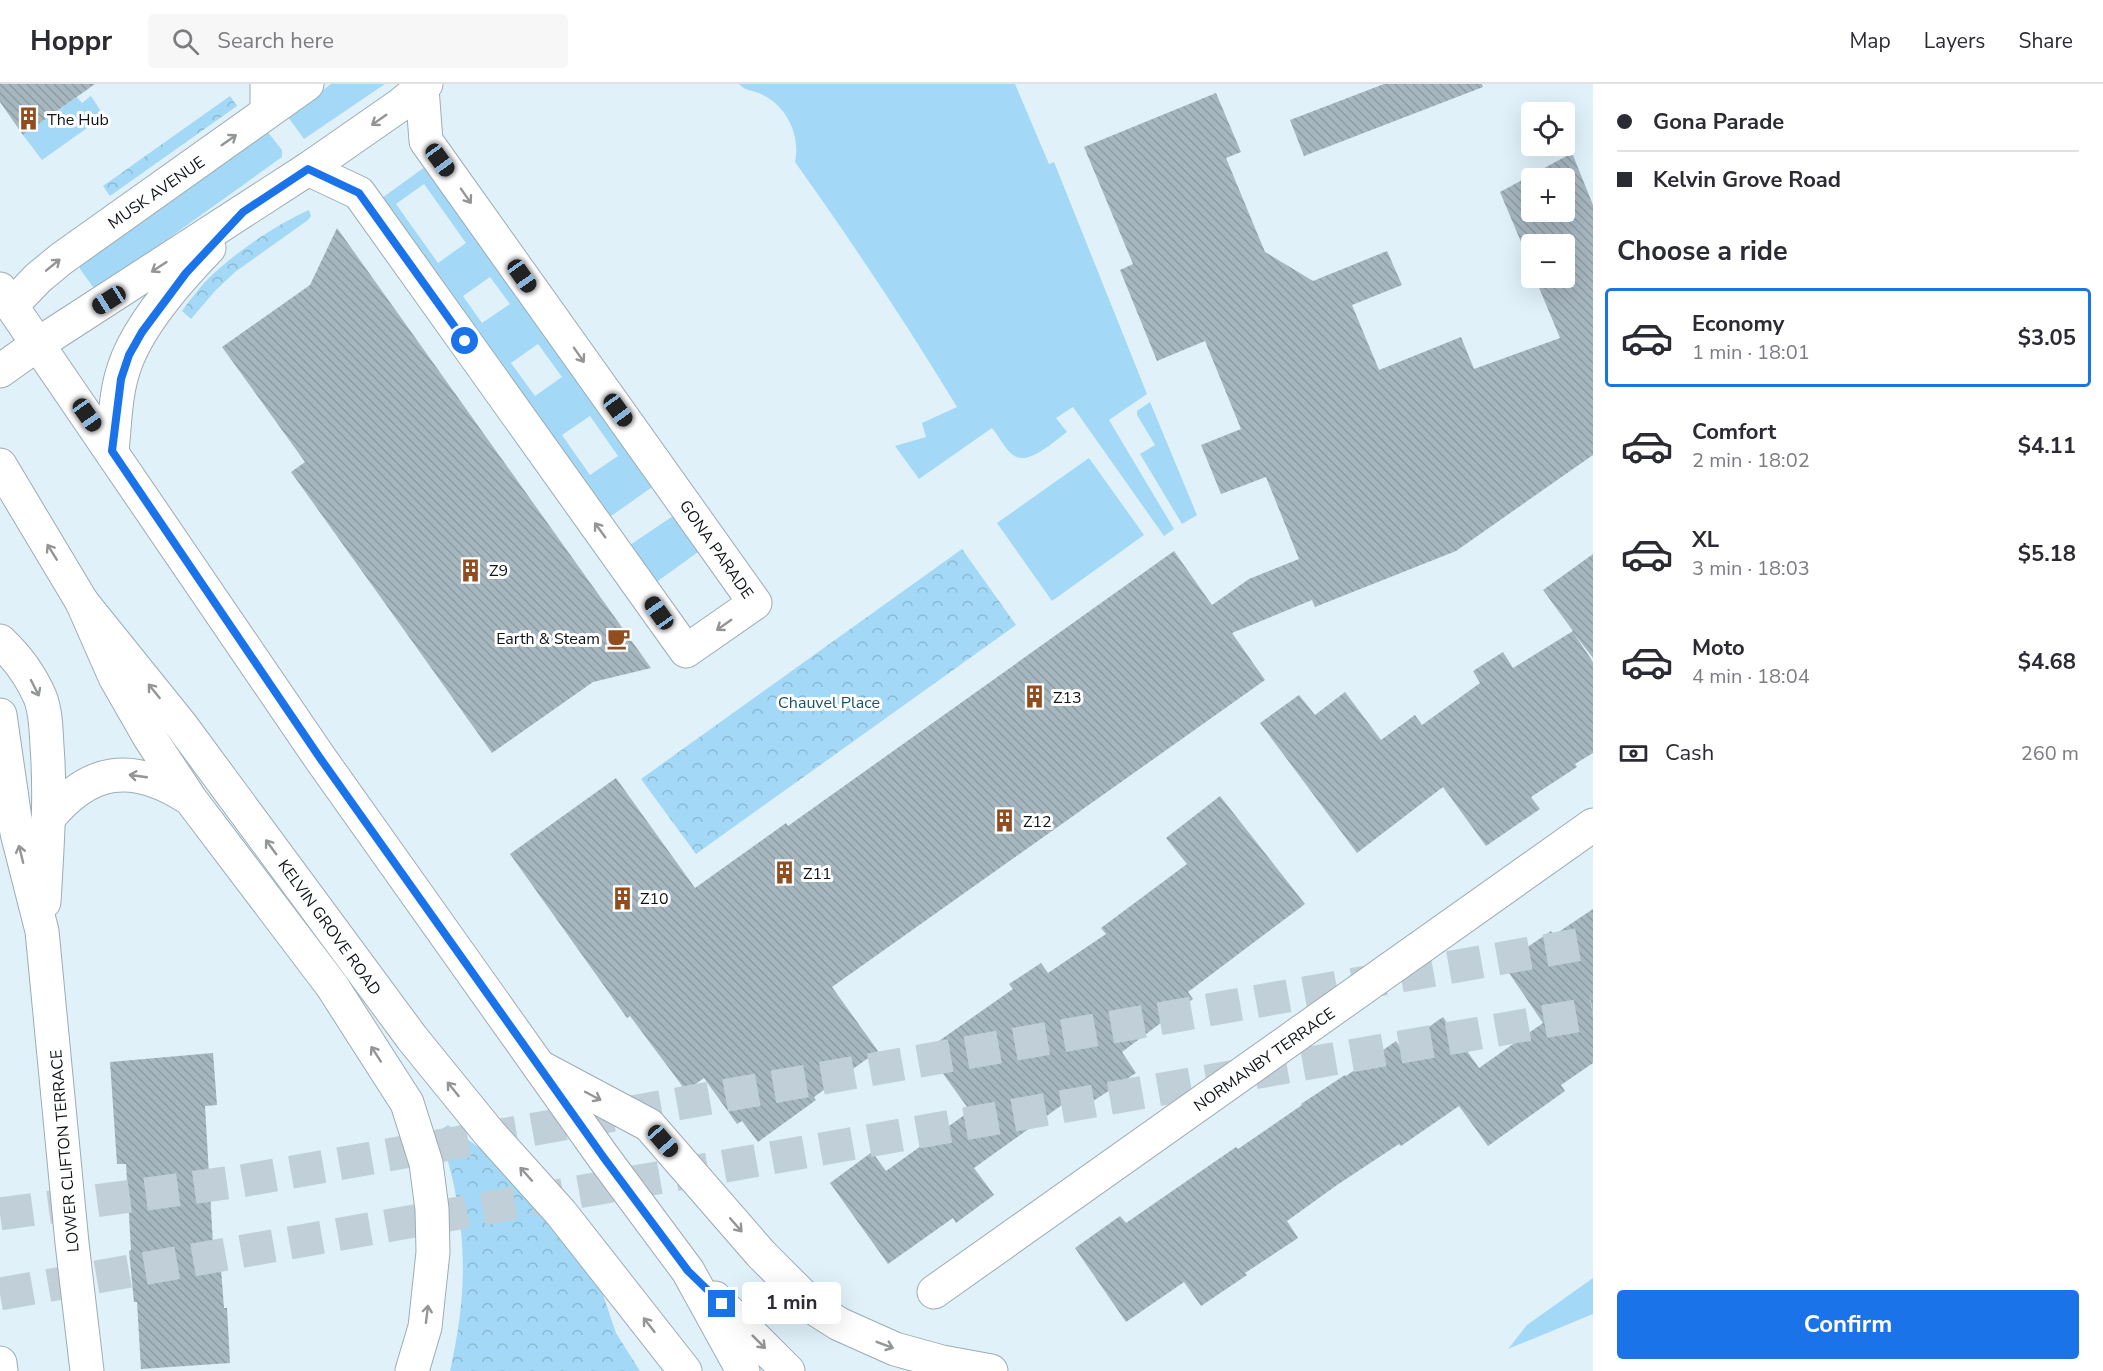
<!DOCTYPE html>
<html lang="en">
<head>
<meta charset="utf-8">
<style>
  :root { --surface:#fff; --page:#f7f7f7; --text:#2b2b33; --muted:#7c7c81; --line:#e1e1e2; --accent:#1a73e8 }
  body { margin:0; font-family:"Nunito Sans",sans-serif; background:var(--page); color:var(--text); height:100vh; display:flex; flex-direction:column; font-size:22px; white-space:nowrap }
  * { box-sizing:border-box; margin:0 }
  p { font-size:20px; color:var(--muted) }
  .icon { flex:none; width:33px; height:33px; fill:none; stroke:currentColor; stroke-width:2; stroke-linecap:round; stroke-linejoin:round }
  .map { position:relative; flex:1; overflow:hidden }
  .details { display:flex; flex-direction:column; background:var(--surface); width:510px }
  .details>* { flex:none }
  .guide { display:grid; align-content:center; height:132px; padding:0 24px; background:var(--surface) }
  .tools { position:absolute; left:1521px; top:18px; display:grid; gap:12px }
  .tools a { display:grid; place-items:center; width:54px; height:54px; border-radius:6px; background:var(--surface); box-shadow:0 6px 24px #0002; font-size:30px }
  .end { position:absolute; width:27px; height:27px; margin:-14px; border:8px solid #1a73e8; background:#fff; box-shadow:0 0 0 3px #fff }
  .from { border-radius:50% }
  .bubble { position:absolute; height:42px; border-radius:6px; background:var(--surface); box-shadow:0 6px 24px #0002; font-size:20px; font-weight:700; line-height:42px; text-align:center }
  .car { position:absolute; width:18px; height:36px; margin:-18px -9px; border-radius:8px; box-shadow:0 0 4px 2px #0007; background:linear-gradient(#222 24%,#8ab4d8 0 40%,#222 0 76%,#8ab4d8 0 86%,#222 0) }
  .guide b { display:flex; align-items:center; gap:21px; height:57px; font-size:22px }
  .guide b+b { border-top:2px solid var(--line) }
  .guide i { width:15px; height:15px; background:var(--text) }
  ul { padding:0; list-style:none }
  li { display:flex; align-items:center; gap:18px; height:99px; margin:0 12px 9px; padding:0 12px; border:3px solid transparent; border-radius:6px }
  li div { flex:1 }
  li b { display:block; font-size:22px }
  li em { font-style:normal; font-weight:700 }
  li.current { border-color:var(--accent) }
  li>.icon { width:54px; height:54px; stroke-width:1.5 }
  h2 { padding:0 24px; font-size:27px; line-height:72px }
  .pay { display:flex; align-items:center; gap:15px; height:66px; padding:0 24px; font-size:22px }
  .pay p { margin-inline-start:auto }
  .button { display:flex; gap:12px; margin-top:auto; padding:12px 24px }
  .button a { flex:1; height:69px; border-radius:6px; background:var(--accent); color:#fff; font-size:24px; font-weight:700; line-height:69px; text-align:center }
  header { display:flex; align-items:center; gap:36px; box-sizing:border-box; height:84px; padding:0 30px; background:var(--surface); border-bottom:2px solid var(--line) }
  header strong { font-size:28px }
  nav { display:flex; gap:33px; margin-inline-start:auto; font-size:21px }
  .search { width:420px; height:54px; background:var(--page); display:flex; align-items:center; gap:15px; box-sizing:border-box; padding:0 21px; border-radius:6px; color:var(--muted); font-size:22px }
  main { display:flex; flex:1; min-height:0 }
  .map>svg:first-child { display:block }
  .green { fill:#a3d9f6; fill-rule:evenodd }
  .forest { fill:url(#forest-crowns) }
  .building { fill:url(#building-back-hatch); fill-rule:evenodd }
  .lines { fill:none; stroke-linecap:round; stroke-linejoin:round }
  .motorway-tunnel { stroke:#c1d0d8; stroke-width:33; stroke-dasharray:33 16; stroke-linecap:butt }
  .minor-casing { stroke:#9cacb4; stroke-width:35 }
  .tertiary-casing { stroke:#9cacb4; stroke-width:35 }
  .primary-casing { stroke:#9cacb4; stroke-width:35 }
  .motorway-casing { stroke:#9cacb4; stroke-width:35 }
  .minor { stroke:#fff; stroke-width:33 }
  .tertiary { stroke:#fff; stroke-width:33 }
  .primary { stroke:#fff; stroke-width:33 }
  .motorway { stroke:#fff; stroke-width:33 }
  .oneway { stroke:#939597 }
  .route { stroke:#1a73e8; stroke-width:8 }
  .labels { text-anchor:middle; stroke-width:6; stroke-linejoin:round; paint-order:stroke }
  .poi-label { font-size:16px; fill:#0f1417; stroke:#fff; text-anchor:start }
  .street-label { font-size:16px; fill:#0f1417; stroke:#fff }
  .park-label { font-size:16px; fill:#175069; stroke:#fff }
</style>
</head>
<body>
<header>
<strong>Hoppr</strong>
<div class="search"><svg class="icon" aria-label="search" viewBox="0 0 24 24"><circle cx="10" cy="10" r="6"/><path d="M15 15l6 6"/></svg>Search here</div>
<nav><a>Map</a><a>Layers</a><a>Share</a></nav>
</header>
<main>
<div class="map">
<svg width="1593" height="1287" viewBox="0 0 1593 1287">
  <defs>
    <pattern id="forest-crowns" width="20" height="18" patternUnits="userSpaceOnUse" patternTransform="scale(1.5)"><rect width="20" height="18" fill="#a3d9f6"/><path d="M2 6a3 3 0 1 1 6 0M12 15a3 3 0 1 1 6 0" fill="none" stroke="#8bb9d2"/></pattern>
    <pattern id="building-back-hatch" width="6" height="6" patternUnits="userSpaceOnUse" patternTransform="scale(1.5)"><rect width="6" height="6" fill="#a7b7c0"/><path d="M-1 5l2 2M0 0l6 6M5-1l2 2" fill="none" stroke="#8f9ca4"/></pattern>
  </defs>
  <rect width="100%" height="100%" fill="#e0f1fa"/>
  <path class="green" d="M331 0H385L304 55 288 33Z
    M739 0H1015L1049 80 1054 78 1147 310 1109 336 1174 445 1164 452 1073 323 1056 334 1067 348C1054 357 1028 383 1013 371 1004 364 999 352 992 344L919 395 895 362 926 353 922 339 957 323C906 239 852 158 795 78 801 51 786 21 761 10 753 6 745 7 739 0Z
    M91 12 104 32 42 76 23 51 77 13 82 19Z
    M267 47 282 66V73L102 202 93 203 80 185V181Z
    M429 80 658 399 604 437 375 119ZM424 100 466 159 438 179 396 120ZM490 193 510 220 482 239 463 212ZM538 260 562 293 535 312 511 279ZM590 332 618 372 590 391 562 351Z
    M1150 318 1197 431 1182 440 1140 370 1155 361 1137 331V327Z
    M1089 374 1144 451 1052 517 997 439Z
    M679 428 705 463 651 502 624 465Z
    M1593 1194V1230L1508 1265 1527 1241Z"/>
  <path class="forest" d="M230 12 237 22 110 112 103 102Z
    M309 126 311 132 308 136 235 188 215 207 191 235 182 227C189 217 197 207 205 198 231 171 275 141 309 126Z
    M962 465 1016 541 696 770 641 695Z
    M448 1041 485 1068 599 1199 616 1249 640 1287H450C470 1199 467 1133 439 1047Z"/>
  <path class="building" d="M0 0H95L23 51 0 18Z
    M1384 0H1482L1483 3 1304 72 1290 36Z
    M1216 9 1241 68 1226 74 1265 168 1313 197 1387 167 1402 201 1352 221 1379 286 1461 253 1474 285 1560 254 1535 194H1564V160H1532V184L1500 108 1572 69 1593 121V371L1456 467 1315 523 1312 516 1232 549 1265 596 832 903 878 967 814 1013 816 1016 758 1058 742 1037 737 1040 704 994 686 1007 630 932 627 934 510 770 616 694 695 804 786 739 788 742 1174 467 1212 521 1249 495 1299 475 1266 393 1221 410 1201 361 1241 345 1205 257 1157 277 1120 186 1133 180 1084 63ZM1532 94H1564V128H1532Z
    M337 144 651 584 593 598 492 669 291 388 305 378 222 263 310 201Z
    M1593 470V574L1573 548 1593 578V669L1575 680 1577 683 1531 713 1540 725 1486 762 1443 703 1357 769 1260 639 1299 611 1315 631 1345 608 1381 656 1415 631 1422 641 1480 599 1473 587 1503 568 1513 584 1573 547 1543 506Z
    M1220 712 1305 820 1188 908 1193 915 1122 968 1136 989 1081 1025 1073 1013 974 1084 994 1111 956 1139 953 1134 888 1180 830 1099 872 1068 886 1087 970 1027 926 966 1013 905 1009 900 1041 879 1048 889 1106 850 1101 844 1187 780 1166 754Z
    M1593 825V979L1561 1001 1565 1007 1488 1062 1459 1022 1401 1062 1399 1060 1337 1101 1287 1137 1298 1154 1245 1189 1247 1191 1201 1222 1184 1198 1126 1238 1075 1164 1120 1132 1126 1139 1236 1063 1238 1065 1302 1021 1301 1020 1345 991 1346 992 1396 957 1400 963 1443 933 1479 984 1543 939 1503 880 1551 847 1554 851Z
    M213 969 217 1021 205 1022 213 1160 219 1159 224 1224H227L230 1279 141 1285 137 1218H134L129 1167 131 1166 126 1080H117L110 978Z"/>
  <g class="lines">
    <path class="motorway-tunnel" d="M0 1130 241 1097 1593 858
      M0 1210 1593 929"/>
    <defs>
      <path id="minor" d="M267 0V28
        M308 85 359 109 686 567 755 519 426 57 422 4
        M0 557C17 573 31 592 40 613 46 628 46 646 47 662 51 714 47 766 44 818
        M0 631 17 749 42 847 72 1159 87 1287
        M934 1208 1593 741
        M0 1279 1 1287"/>
      <path id="tertiary" d="M11 222 38 194 61 175 307 0
        M38 260 308 85 400 21 426 0
        M112 367C115 340 115 310 124 284 137 243 179 195 209 164"/>
      <path id="primary" d="M0 205 320 674 604 1074 688 1187 743 1287
        M0 287 38 260
        M0 381 82 518 181 641 412 954 490 1050 561 1129 685 1287
        M715 1214 788 1287"/>
      <path id="motorway" d="M82 518 115 593 150 654 191 716 332 902 407 1019 426 1079 432 1125 433 1168 425 1243 412 1287
        M48 735C89 684 132 678 187 713
        M542 984 649 1041 761 1170 817 1226 839 1240 895 1265 942 1278 991 1287"/>
    </defs>
    <use href="#minor" class="minor-casing"/>
    <use href="#tertiary" class="tertiary-casing"/>
    <use href="#primary" class="primary-casing"/>
    <use href="#motorway" class="motorway-casing"/>
    <use href="#minor" class="minor"/>
    <use href="#tertiary" class="tertiary"/>
    <use href="#primary" class="primary"/>
    <use href="#motorway" class="motorway"/>
  </g>
  <defs><path id="oneway-shaft" d="M-6 0H5M1.5-3L5.5 0L1.5 3" fill="none" stroke-width="1.6" stroke-linecap="round" stroke-linejoin="round" transform="scale(1.5)"/></defs>
  <g class="oneway">
    <use href="#oneway-shaft" transform="translate(379 36) rotate(145)"/>
    <use href="#oneway-shaft" transform="translate(229 56) rotate(-35)"/>
    <use href="#oneway-shaft" transform="translate(466 112) rotate(55)"/>
    <use href="#oneway-shaft" transform="translate(53 181) rotate(-39)"/>
    <use href="#oneway-shaft" transform="translate(159 183) rotate(147)"/>
    <use href="#oneway-shaft" transform="translate(579 271) rotate(55)"/>
    <use href="#oneway-shaft" transform="translate(600 446) rotate(-126)"/>
    <use href="#oneway-shaft" transform="translate(52 468) rotate(-122)"/>
    <use href="#oneway-shaft" transform="translate(724 541) rotate(145)"/>
    <use href="#oneway-shaft" transform="translate(35 604) rotate(63)"/>
    <use href="#oneway-shaft" transform="translate(154 607) rotate(-129)"/>
    <use href="#oneway-shaft" transform="translate(138 692) rotate(-172)"/>
    <use href="#oneway-shaft" transform="translate(271 763) rotate(-126)"/>
    <use href="#oneway-shaft" transform="translate(21 770) rotate(-104)"/>
    <use href="#oneway-shaft" transform="translate(376 970) rotate(-123)"/>
    <use href="#oneway-shaft" transform="translate(453 1005) rotate(-129)"/>
    <use href="#oneway-shaft" transform="translate(593 1012) rotate(28)"/>
    <use href="#oneway-shaft" transform="translate(526 1090) rotate(-132)"/>
    <use href="#oneway-shaft" transform="translate(736 1141) rotate(49)"/>
    <use href="#oneway-shaft" transform="translate(427 1230) rotate(-83)"/>
    <use href="#oneway-shaft" transform="translate(649 1241) rotate(-128)"/>
    <use href="#oneway-shaft" transform="translate(759 1258) rotate(45)"/>
    <use href="#oneway-shaft" transform="translate(885 1261) rotate(21)"/>
  </g>
  <g class="lines">
    <path class="route" d="M465 257 359 109 308 85 243 128 186 189 142 248 129 271 121 295 112 367 320 674 604 1074 688 1187 722 1220"/>
  </g>
  <defs>
    <symbol id="building-bare" viewBox="-9 -9 18 18"><path d="M-4-6H4V6H1V3H-1V6H-4ZM-2.5-4.3h1.7v1.8h-1.7ZM.8-4.3h1.7v1.8H.8ZM-2.5-1h1.7V.8h-1.7ZM.8-1h1.7V.8H.8Z" fill="#914d1f" stroke="#fff" stroke-width="2.5" paint-order="stroke"/></symbol>
    <symbol id="cafe-bare" viewBox="-9 -9 18 18"><path d="M-5.5-4.5H6V0H3Q3 3.5 0 3.5H-2.5Q-5.5 3.5-5.5 0ZM3-3.2v2h1.7v-2ZM-6 4.5H4V6H-6Z" fill="#914d1f" stroke="#fff" stroke-width="2.5" paint-order="stroke"/></symbol>
  </defs>
  <g fill-rule="evenodd">
    <use href="#building-bare" x="12" y="18" width="33" height="33"/>
    <use href="#building-bare" x="454" y="470" width="33" height="33"/>
    <use href="#cafe-bare" x="602" y="538" width="33" height="33"/>
    <use href="#building-bare" x="1018" y="596" width="33" height="33"/>
    <use href="#building-bare" x="988" y="720" width="33" height="33"/>
    <use href="#building-bare" x="768" y="772" width="33" height="33"/>
    <use href="#building-bare" x="606" y="798" width="33" height="33"/>
  </g>
  <g class="labels">
    <g class="poi-label">
      <text x="47" y="41">The Hub</text>
      <text x="489" y="492">Z9</text>
      <text x="600" y="560" text-anchor="end">Earth &amp; Steam</text>
      <text x="1053" y="619">Z13</text>
      <text x="1023" y="743">Z12</text>
      <text x="803" y="795">Z11</text>
      <text x="640" y="820">Z10</text>
    </g>
    <g class="street-label">
      <text transform="translate(156 108) rotate(-35)" y="6">MUSK AVENUE</text>
      <text transform="translate(717 465) rotate(55)" y="6">GONA PARADE</text>
      <text transform="translate(330 843) rotate(54)" y="6">KELVIN GROVE ROAD</text>
      <text transform="translate(1264 975) rotate(-35)" y="6">NORMANBY TERRACE</text>
      <text transform="translate(64 1067) rotate(-95)" y="6">LOWER CLIFTON TERRACE</text>
    </g>
    <g class="park-label">
      <text x="829" y="624">Chauvel Place</text>
    </g>
  </g>
</svg>
<div class="tools">
<a><svg class="icon" aria-label="locate" viewBox="0 0 24 24"><circle cx="12" cy="12" r="6"/><path d="M12 2v4M12 18v4M2 12h4M18 12h4"/></svg></a>
<a>+</a>
<a>−</a>
</div>
<i class="end from" style="left:465px;top:257px"></i>
<i class="end" style="left:722px;top:1220px"></i>
<div class="bubble" style="left:742px;top:1198px;width:99px">1 min</div>
<i class="car" style="left:440px;top:76px;rotate:144deg"></i>
<i class="car" style="left:522px;top:192px;rotate:145deg"></i>
<i class="car" style="left:109px;top:216px;rotate:238deg"></i>
<i class="car" style="left:618px;top:326px;rotate:144deg"></i>
<i class="car" style="left:87px;top:331px;rotate:145deg"></i>
<i class="car" style="left:659px;top:529px;rotate:325deg"></i>
<i class="car" style="left:663px;top:1057px;rotate:139deg"></i>
</div>
<section class="details">
<div class="guide">
<b><i class="from"></i>Gona Parade</b>
<b><i></i>Kelvin Grove Road</b>
</div>
<h2>Choose a ride</h2>
<ul>
<li class="current"><svg class="icon" aria-label="car" viewBox="0 0 24 24"><path d="M5 17H2v-5l4-1 3-4h7l3 4 3 1v5h-3M9 17h6M6 11h13"/><circle cx="7" cy="17" r="2"/><circle cx="17" cy="17" r="2"/></svg><div><b>Economy</b><p>1 min · 18:01</p></div><em>$3.05</em></li>
<li><svg class="icon" aria-label="car" viewBox="0 0 24 24"><path d="M5 17H2v-5l4-1 3-4h7l3 4 3 1v5h-3M9 17h6M6 11h13"/><circle cx="7" cy="17" r="2"/><circle cx="17" cy="17" r="2"/></svg><div><b>Comfort</b><p>2 min · 18:02</p></div><em>$4.11</em></li>
<li><svg class="icon" aria-label="car" viewBox="0 0 24 24"><path d="M5 17H2v-5l4-1 3-4h7l3 4 3 1v5h-3M9 17h6M6 11h13"/><circle cx="7" cy="17" r="2"/><circle cx="17" cy="17" r="2"/></svg><div><b>XL</b><p>3 min · 18:03</p></div><em>$5.18</em></li>
<li><svg class="icon" aria-label="car" viewBox="0 0 24 24"><path d="M5 17H2v-5l4-1 3-4h7l3 4 3 1v5h-3M9 17h6M6 11h13"/><circle cx="7" cy="17" r="2"/><circle cx="17" cy="17" r="2"/></svg><div><b>Moto</b><p>4 min · 18:04</p></div><em>$4.68</em></li>
</ul>
<div class="pay"><svg class="icon" aria-label="cash" viewBox="0 0 24 24"><path d="M3 7h18v10H3z"/><circle cx="12" cy="12" r="2"/></svg>Cash<p>260 m</p></div>
<div class="button"><a>Confirm</a></div>
</section>
</main>
</body>
</html>
